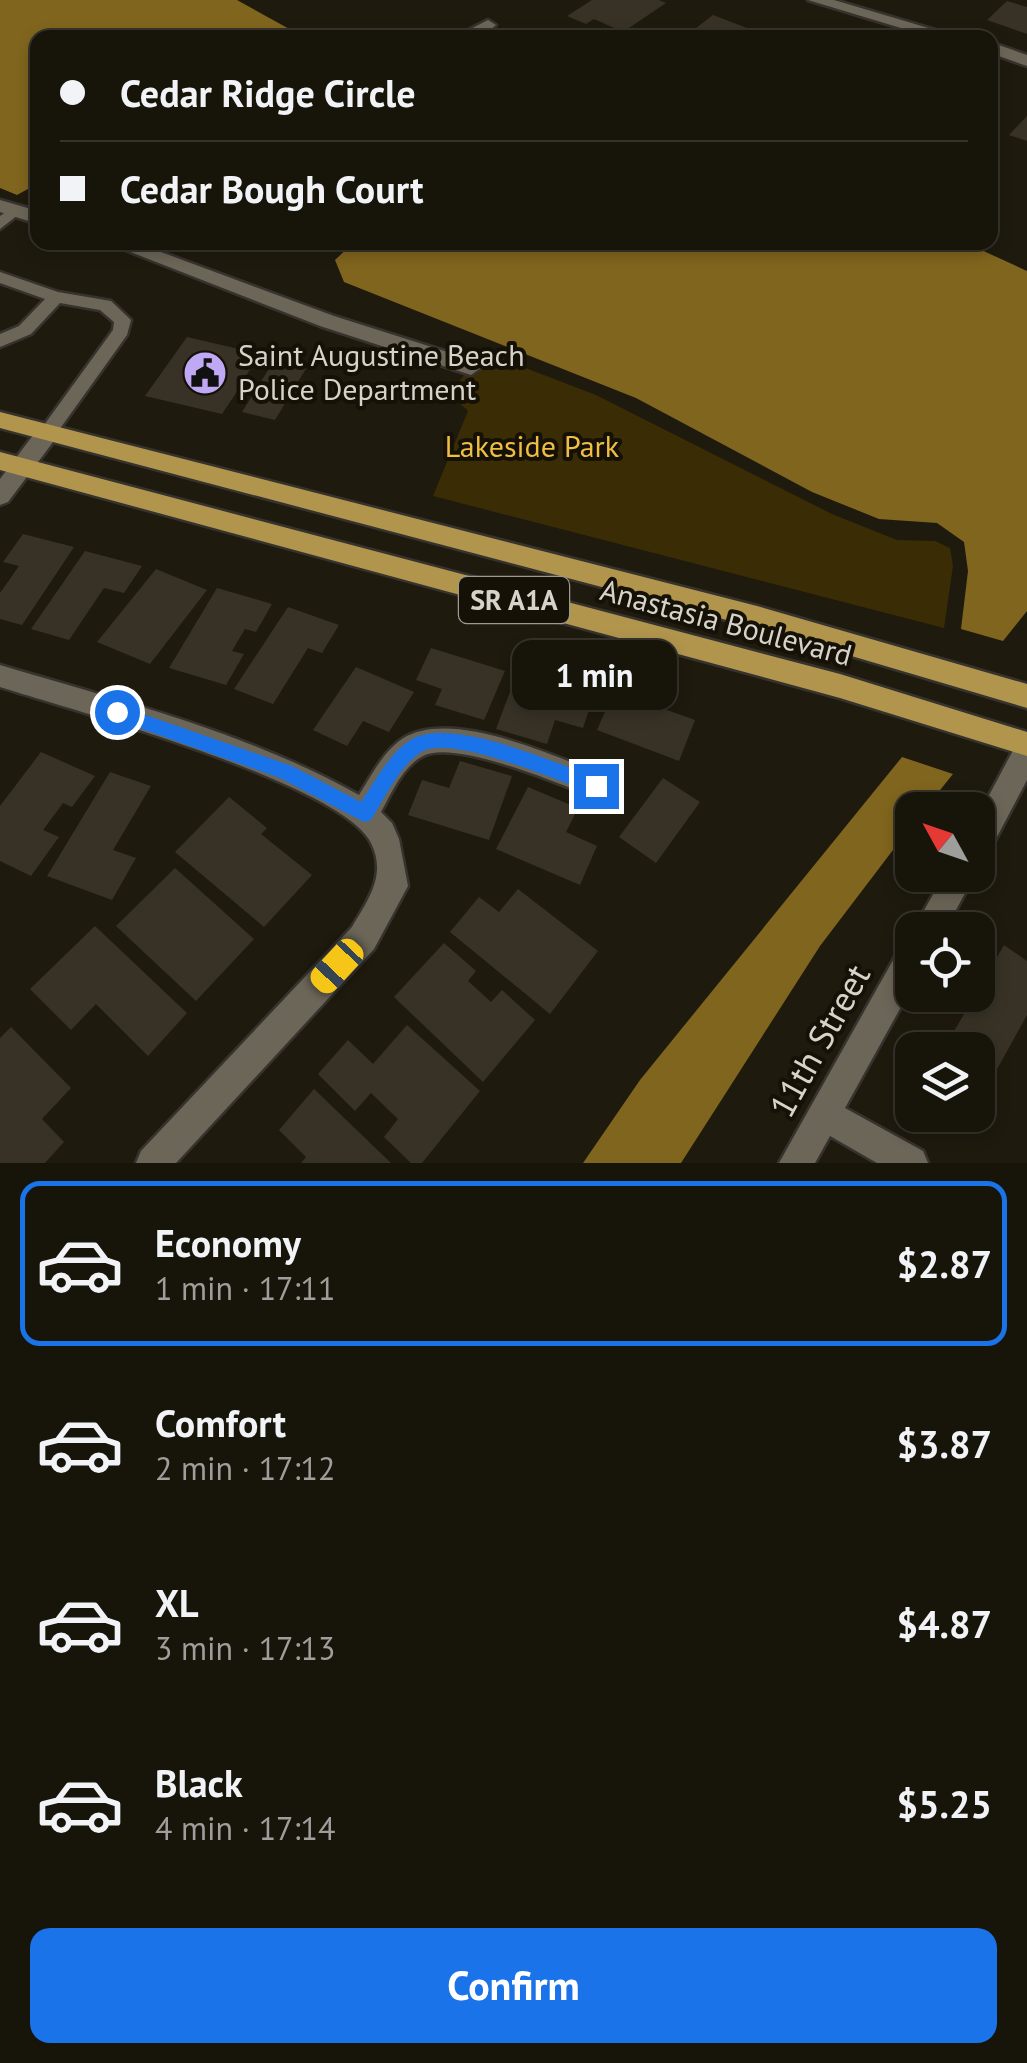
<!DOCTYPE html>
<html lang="en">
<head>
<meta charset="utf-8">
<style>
  :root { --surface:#17140a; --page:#201d13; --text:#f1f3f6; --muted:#9e9e9c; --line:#36332b; --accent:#1a73e8 }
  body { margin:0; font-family:"PT Sans",sans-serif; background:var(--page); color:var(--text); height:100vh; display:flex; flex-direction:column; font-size:38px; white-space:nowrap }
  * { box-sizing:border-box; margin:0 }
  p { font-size:32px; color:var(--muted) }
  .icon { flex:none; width:55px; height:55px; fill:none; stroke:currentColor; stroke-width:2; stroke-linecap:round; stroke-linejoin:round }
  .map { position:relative; height:1163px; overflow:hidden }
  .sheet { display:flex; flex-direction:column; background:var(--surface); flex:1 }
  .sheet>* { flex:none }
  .guide { position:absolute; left:30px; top:30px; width:968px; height:220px; border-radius:20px; box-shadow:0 5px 15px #0003,0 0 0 2px var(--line); display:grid; align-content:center; height:220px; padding:0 30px; background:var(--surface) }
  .needle { width:65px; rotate:310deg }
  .fabs { position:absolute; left:895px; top:792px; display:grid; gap:20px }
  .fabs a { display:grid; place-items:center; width:100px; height:100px; border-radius:20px; background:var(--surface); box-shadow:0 5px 15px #0003,0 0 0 2px var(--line); font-size:50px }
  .end { position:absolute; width:45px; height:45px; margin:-22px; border:12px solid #1a73e8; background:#fff; box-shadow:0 0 0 5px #fff }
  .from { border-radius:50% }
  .bubble { position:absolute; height:70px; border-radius:20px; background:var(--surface); box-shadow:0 5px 15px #0003,0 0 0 2px var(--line); font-size:32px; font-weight:600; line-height:70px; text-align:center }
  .car { position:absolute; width:30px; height:60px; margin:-30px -15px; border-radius:12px; box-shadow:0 0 8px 2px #0007; background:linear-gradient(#f5c518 24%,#345 0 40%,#f5c518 0 76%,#345 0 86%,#f5c518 0) }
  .guide b { display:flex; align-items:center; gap:35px; height:95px; font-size:38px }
  .guide b+b { border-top:2px solid var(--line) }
  .guide i { width:25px; height:25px; background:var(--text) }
  ul { padding:18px 0 0; list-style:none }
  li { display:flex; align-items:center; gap:30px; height:165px; margin:0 20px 15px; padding:0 10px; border:5px solid transparent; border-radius:20px }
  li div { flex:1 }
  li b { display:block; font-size:38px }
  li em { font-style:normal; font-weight:600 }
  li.selected { border-color:var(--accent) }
  li>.icon { width:90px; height:90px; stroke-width:1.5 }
  .action { display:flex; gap:20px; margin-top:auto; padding:20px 30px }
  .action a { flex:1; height:115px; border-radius:20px; background:var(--accent); color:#fff; font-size:40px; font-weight:600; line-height:115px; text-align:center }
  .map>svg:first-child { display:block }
  .green { fill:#3a2c04 }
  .water { fill:#80651e }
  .building { fill:#383226 }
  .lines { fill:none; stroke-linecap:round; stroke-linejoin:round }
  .service-casing { stroke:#36322d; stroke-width:5 }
  .minor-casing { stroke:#36322d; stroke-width:5 }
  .primary-casing { stroke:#36322d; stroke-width:5 }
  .service { fill:#6c6658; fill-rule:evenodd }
  .minor { fill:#6c6658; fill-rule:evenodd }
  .primary { fill:#b1954d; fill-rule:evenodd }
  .route { fill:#1a73e8 }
  .labels { text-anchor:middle; stroke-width:8; stroke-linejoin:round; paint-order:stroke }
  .shield { fill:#161106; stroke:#9c9990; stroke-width:2.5 }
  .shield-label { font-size:28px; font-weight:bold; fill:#d6d3cb }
  .poi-label { font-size:30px; fill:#d6d3cb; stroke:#161106; text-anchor:start }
  .park-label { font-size:30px; fill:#efbf43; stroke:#161106 }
  .street-label { font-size:30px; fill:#d6d3cb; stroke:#161106 }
  .near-street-label { font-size:35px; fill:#d6d3cb; stroke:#161106 }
</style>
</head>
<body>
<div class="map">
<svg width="1027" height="1163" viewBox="0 0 1027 1163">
  <rect width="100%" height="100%" fill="#1f1a0e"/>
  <path class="green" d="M484 352 596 395 832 514 897 540 935 541 950 548 953 566 944 628 433 496 468 411 449 393Z"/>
  <path class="water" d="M0 0H237L302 36 38 38 37 184 17 195 0 188Z
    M354 242H964L1027 271V611L1003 641 961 629 968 571 964 542 937 523 879 519 812 492 636 398 344 282 335 260Z
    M902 757 953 774 924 810H912V825L820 946 681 1163H583L640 1080Z"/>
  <path class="building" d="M592 0H659L666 3 623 32 594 19 586 24 567 16Z
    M1007 1 1027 7V34L987 20Z
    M713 15 760 33 755 38H683Z
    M1027 116V141L1009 135Z
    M187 337 260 354 244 379 260 383 275 359 307 367 275 420 242 412 254 393 238 390 222 414 145 396Z
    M23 534 74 547 22 625 0 619V593L19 566 3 562Z
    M85 551 142 566 124 593 104 588 69 640 31 629Z
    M156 569 207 590 150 664 97 642Z
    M217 588 272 604 256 632 245 629 232 651 244 654 226 685 169 668Z
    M288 607 339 625 322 653 308 648 273 704 234 689Z
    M431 648 505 671 484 720 435 705 442 689 416 680Z
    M356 667 414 692 389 732 363 721 347 746 313 730Z
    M517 673 594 695 583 728 555 720 547 744 496 729Z
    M614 691 695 720 679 761 597 730Z
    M41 752 95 776 72 807 63 803 43 830 59 837 31 876 0 861V806Z
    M460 761 512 776 489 840 408 815 422 780 449 788Z
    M110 772 151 786 113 850 136 858 112 900 47 876Z
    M663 778 700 802 656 863 619 837Z
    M528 787 578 808 566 832 597 846 580 885 496 849Z
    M229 797 267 828 261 834 312 875 264 927 175 852Z
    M175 868 254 939 196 1001 116 926Z
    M518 889 598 951 550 1014 450 932 479 897 499 912Z
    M95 926 187 1013 148 1056 96 1004 71 1030 30 989Z
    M444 943 476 971 468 981 491 1002 502 990 535 1020 483 1082 394 997Z
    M1004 945 1027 961V1015L995 1073 978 1061V1050H963L949 1040Z
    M407 1025 480 1091 422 1163H411L384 1137 398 1119 371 1093 355 1111 318 1074 348 1040 373 1064Z
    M11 1027 71 1088 42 1119 64 1142 45 1163H0V1038Z
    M314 1089 391 1163H301L306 1157 279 1130Z"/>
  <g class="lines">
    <defs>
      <path id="service" d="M15 206 23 211 0 229V216Z
        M0 272 58 292 111 301 131 320 127 335 54 437 48 439 39 432 113 330 114 322 100 310 60 303 31 334 0 347V334L19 326 45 299 0 283Z"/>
      <path id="minor" d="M808 0H834L962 38H934Z
        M488 20 496 25C484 37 470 38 453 38Z
        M990 42 1027 55V66L990 53Z
        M0 200 38 211V224L0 212Z
        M105 242H134L334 316 479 362 482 367 471 375 320 326Z
        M48 424 59 432 56 438 8 502 0 505V479L40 426Z
        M0 665C121 701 249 733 359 795 371 776 383 752 402 739 451 707 556 757 606 776L610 785 606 794 596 798C562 785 455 739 423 756 403 766 391 794 381 812L392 823 399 839 408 886 374 949 176 1163H136L141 1151 352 927C368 900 387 875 371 843 342 783 69 709 0 687Z
        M1027 740V780L988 854 978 858V816L1017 743Z
        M944 875H975L945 930H913Z
        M912 942V987L845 1108 923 1151 928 1163H877L830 1136 815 1163H779L901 946Z"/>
      <path id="primary" d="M0 412 757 606 1027 684V708L757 628 0 428Z
        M0 452 840 674 1027 732V756L840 698 0 470Z"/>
    </defs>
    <use href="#service" class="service-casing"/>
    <use href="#minor" class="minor-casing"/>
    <use href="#primary" class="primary-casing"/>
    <use href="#service" class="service"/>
    <use href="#minor" class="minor"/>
    <use href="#primary" class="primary"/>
  </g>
  <path class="route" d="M117 705 292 766 361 802C375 782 388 755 409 741 448 714 553 763 596 777L605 786 596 794C560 782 455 735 423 751 400 764 384 799 371 820L364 822 280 778 111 718 108 712Z"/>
  <defs>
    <symbol id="civic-disc" viewBox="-11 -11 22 22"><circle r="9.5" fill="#bfa9f4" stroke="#161106"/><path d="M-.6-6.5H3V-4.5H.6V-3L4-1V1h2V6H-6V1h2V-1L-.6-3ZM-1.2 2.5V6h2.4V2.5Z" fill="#111"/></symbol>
  </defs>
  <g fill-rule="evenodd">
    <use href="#civic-disc" x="180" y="348" width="50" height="50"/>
  </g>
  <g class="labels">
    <rect class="shield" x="459" y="577" width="110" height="46" rx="8"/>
    <g class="shield-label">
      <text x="514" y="610">SR A1A</text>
    </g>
    <g class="poi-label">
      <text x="238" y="366">Saint Augustine Beach<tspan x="238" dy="34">Police Department</tspan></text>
    </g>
    <g class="park-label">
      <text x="532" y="457">Lakeside Park</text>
    </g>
    <g class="street-label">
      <text transform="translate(726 623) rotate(15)" y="10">Anastasia Boulevard</text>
    </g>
    <g class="near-street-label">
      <text transform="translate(820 1041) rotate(-61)" y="12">11th Street</text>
    </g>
  </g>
</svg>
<div class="fabs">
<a><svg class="needle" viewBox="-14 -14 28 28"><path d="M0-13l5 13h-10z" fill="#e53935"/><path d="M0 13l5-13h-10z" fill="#9e9e9c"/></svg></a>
<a><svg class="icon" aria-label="locate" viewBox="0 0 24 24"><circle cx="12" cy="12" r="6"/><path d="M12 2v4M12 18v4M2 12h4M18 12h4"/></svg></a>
<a><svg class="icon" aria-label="layers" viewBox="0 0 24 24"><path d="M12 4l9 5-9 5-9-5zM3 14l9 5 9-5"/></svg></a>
</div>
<i class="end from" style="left:117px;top:712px"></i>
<i class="end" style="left:596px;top:786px"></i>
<div class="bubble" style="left:512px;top:640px;width:165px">1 min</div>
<i class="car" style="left:337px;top:966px;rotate:223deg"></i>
<div class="guide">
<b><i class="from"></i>Cedar Ridge Circle</b>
<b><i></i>Cedar Bough Court</b>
</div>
</div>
<section class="sheet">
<ul>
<li class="selected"><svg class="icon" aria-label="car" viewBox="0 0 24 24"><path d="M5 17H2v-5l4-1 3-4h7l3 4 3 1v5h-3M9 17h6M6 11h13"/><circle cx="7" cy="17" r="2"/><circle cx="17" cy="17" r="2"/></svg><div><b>Economy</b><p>1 min · 17:11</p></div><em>$2.87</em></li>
<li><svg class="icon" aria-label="car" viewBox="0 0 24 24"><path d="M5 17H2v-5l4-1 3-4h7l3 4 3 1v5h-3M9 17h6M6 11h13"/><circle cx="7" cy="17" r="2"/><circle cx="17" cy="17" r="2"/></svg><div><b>Comfort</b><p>2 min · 17:12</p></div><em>$3.87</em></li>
<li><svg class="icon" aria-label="car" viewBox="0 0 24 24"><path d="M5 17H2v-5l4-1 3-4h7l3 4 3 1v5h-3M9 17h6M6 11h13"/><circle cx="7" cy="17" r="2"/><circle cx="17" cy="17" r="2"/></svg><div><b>XL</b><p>3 min · 17:13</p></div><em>$4.87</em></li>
<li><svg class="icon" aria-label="car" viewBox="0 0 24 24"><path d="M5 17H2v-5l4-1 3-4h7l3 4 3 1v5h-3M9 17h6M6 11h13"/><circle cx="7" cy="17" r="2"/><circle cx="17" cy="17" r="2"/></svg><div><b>Black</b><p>4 min · 17:14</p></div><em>$5.25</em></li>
</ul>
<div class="action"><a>Confirm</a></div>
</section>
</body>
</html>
